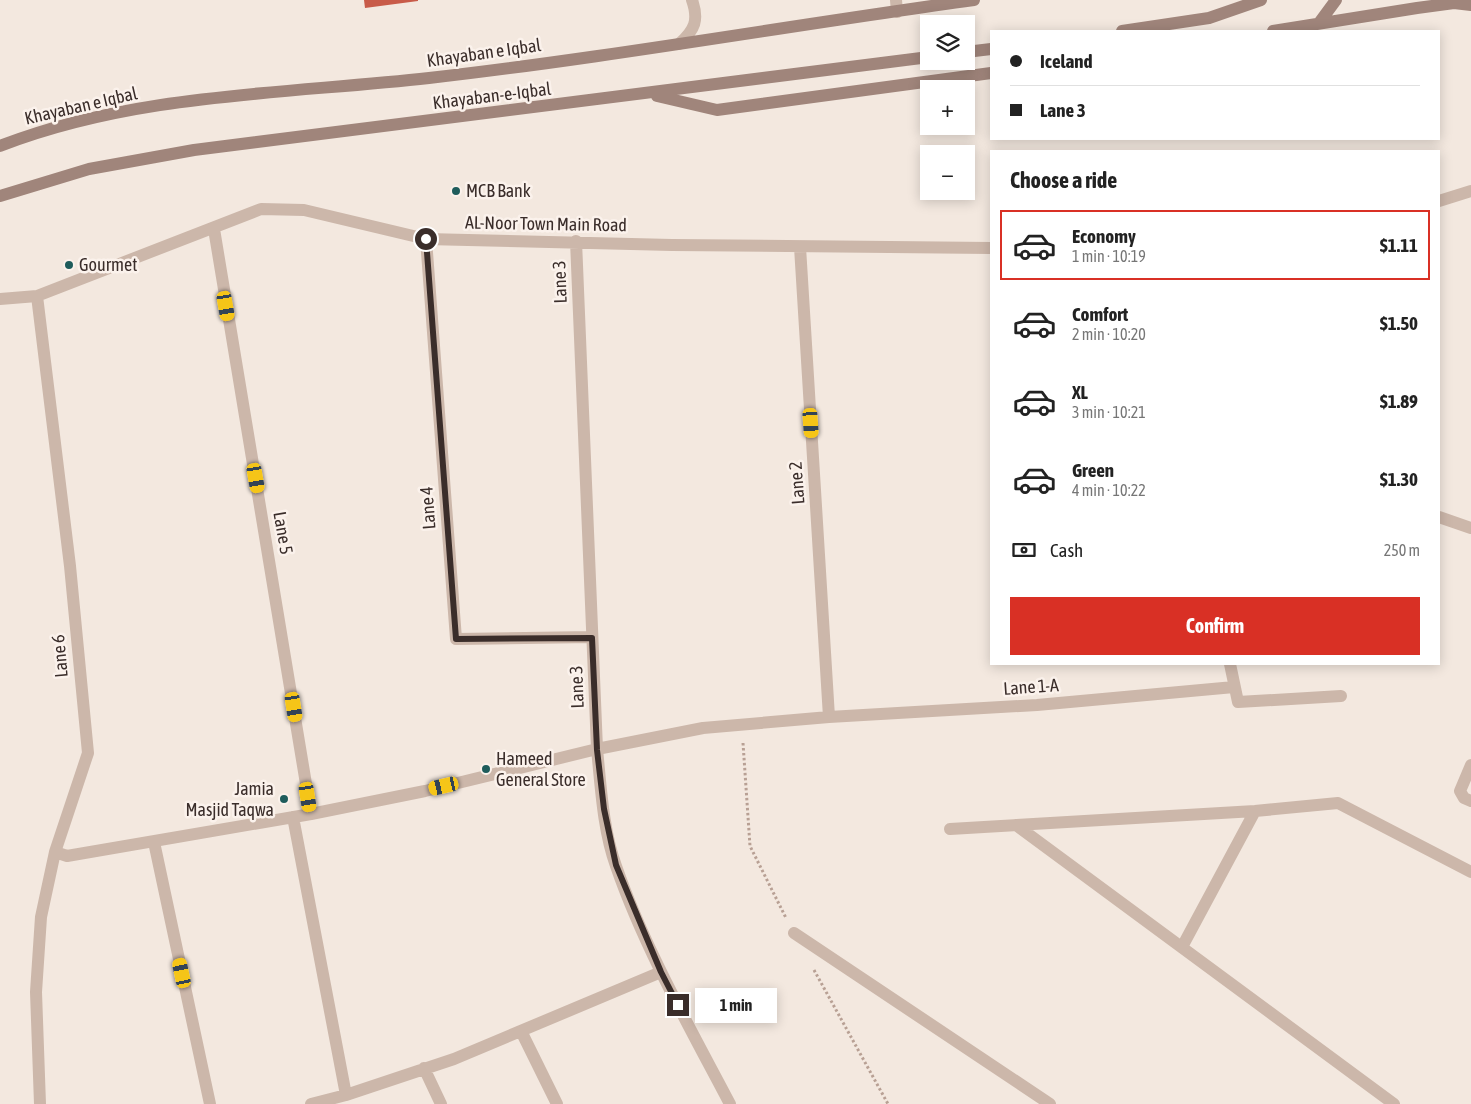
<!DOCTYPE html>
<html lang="en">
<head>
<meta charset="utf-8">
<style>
  :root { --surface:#fff; --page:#f2f2f2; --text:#222; --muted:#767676; --line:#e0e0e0; --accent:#d93025 }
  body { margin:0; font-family:"Asap Condensed",sans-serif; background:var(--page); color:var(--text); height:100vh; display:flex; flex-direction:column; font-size:19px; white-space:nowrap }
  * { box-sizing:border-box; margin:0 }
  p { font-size:16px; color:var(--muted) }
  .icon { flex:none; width:28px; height:28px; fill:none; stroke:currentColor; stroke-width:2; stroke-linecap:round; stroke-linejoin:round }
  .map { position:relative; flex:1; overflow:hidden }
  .details { position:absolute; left:990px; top:150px; width:450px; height:515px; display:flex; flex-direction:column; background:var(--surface); border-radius:0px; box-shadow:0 2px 12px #0003 }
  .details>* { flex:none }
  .hud { position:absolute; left:990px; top:30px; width:450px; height:110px; border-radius:0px; box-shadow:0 2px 12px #0003; display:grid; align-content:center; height:110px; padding:0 20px; background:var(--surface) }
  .controls { position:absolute; left:920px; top:15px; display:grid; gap:10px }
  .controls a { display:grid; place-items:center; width:55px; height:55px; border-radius:0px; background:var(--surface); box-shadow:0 2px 12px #0003; font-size:25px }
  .end { position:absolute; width:22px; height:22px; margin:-11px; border:6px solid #3a2d2a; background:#fff; box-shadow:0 0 0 2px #fff }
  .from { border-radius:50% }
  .bubble { position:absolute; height:35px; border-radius:0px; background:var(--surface); box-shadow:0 2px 12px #0003; font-size:16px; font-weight:700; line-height:35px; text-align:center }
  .car { position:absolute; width:15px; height:30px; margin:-15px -8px; border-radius:6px; box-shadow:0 0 4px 1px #0007; background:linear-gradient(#f5c518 24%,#345 0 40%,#f5c518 0 76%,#345 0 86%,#f5c518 0) }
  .hud b { display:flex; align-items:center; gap:18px; height:48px; font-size:19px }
  .hud b+b { border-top:1px solid var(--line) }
  .hud i { width:12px; height:12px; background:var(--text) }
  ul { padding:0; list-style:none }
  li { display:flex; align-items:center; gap:15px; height:70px; margin:0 10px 8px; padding:0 10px; border:2px solid transparent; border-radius:0px }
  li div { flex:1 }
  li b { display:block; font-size:19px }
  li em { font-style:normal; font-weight:700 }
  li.active { border-color:var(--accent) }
  li>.icon { width:45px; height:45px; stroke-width:1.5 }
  h2 { padding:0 20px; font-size:22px; line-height:60px }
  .pay { display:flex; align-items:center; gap:12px; height:55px; padding:0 20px; font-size:19px }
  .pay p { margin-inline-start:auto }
  .cta { display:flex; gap:10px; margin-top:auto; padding:10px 20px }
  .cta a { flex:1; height:58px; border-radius:0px; background:var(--accent); color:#fff; font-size:20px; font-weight:700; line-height:58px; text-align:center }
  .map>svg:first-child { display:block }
  .building { fill:#c85b49 }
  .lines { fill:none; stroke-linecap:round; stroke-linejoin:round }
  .path { stroke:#b8a094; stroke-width:3; stroke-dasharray:2.5 2.5; stroke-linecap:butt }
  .lane { stroke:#ccb7aa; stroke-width:12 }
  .street { stroke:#ccb7aa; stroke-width:12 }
  .secondary { stroke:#a0857b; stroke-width:12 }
  .route { stroke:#3a2d2a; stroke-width:6 }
  .poi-dot { fill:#1e5c5b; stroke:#fbf2ec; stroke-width:2 }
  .labels { text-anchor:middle; stroke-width:5; stroke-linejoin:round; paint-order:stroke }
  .street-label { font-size:18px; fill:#3a2d2a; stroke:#fbf2ec }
  .poi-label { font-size:18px; fill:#3a2d2a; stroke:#fbf2ec; text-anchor:start }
</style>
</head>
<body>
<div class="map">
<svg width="1471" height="1104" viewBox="0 0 1471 1104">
  <rect width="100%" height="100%" fill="#f3e8df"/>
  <path class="building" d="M364 0H418V1L365 8Z"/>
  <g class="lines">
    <path class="path" d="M743 743 750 846 786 918
      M814 970 888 1104"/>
    <path class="lane" d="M896 0 897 12"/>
    <path class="street" d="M679 44C695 30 699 20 692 0
      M1439 201 1471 191
      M214 229 311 814
      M426 239 456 639 592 637
      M576 241 597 749C601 788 603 830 616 866 644 947 690 1028 730 1104
      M800 247 829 717
      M37 296 70 566 88 753 55 852 41 917 36 992 40 1104
      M0 299 37 296 261 209 304 210 426 239 672 245 991 248
      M1439 517 1471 528
      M1230 664 1238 702 1341 696
      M1471 765 1460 791 1464 798 1471 801
      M293 817 346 1095 311 1104
      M1016 825 1394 1104
      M950 829 1255 811 1338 803 1471 872
      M154 842 210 1104
      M55 852 67 856 311 814 425 791 597 749 703 728 829 717 1037 705 1234 687
      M794 933 1050 1104
      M1182 947 1255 811
      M521 1031 557 1104
      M424 1068 441 1104
      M346 1095 454 1059 661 972"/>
    <path class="secondary" d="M1319 23 1336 0
      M1122 31 1209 18 1261 0
      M1273 31 1417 8 1454 3 1471 5
      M966 52 991 49
      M657 96 717 110 991 73
      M0 146C136 93 286 94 429 78 612 57 792 25 974 0
      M0 196 89 169 194 150 929 57"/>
  </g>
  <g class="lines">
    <path class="route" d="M426 239 456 639 592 638 597 750 604 809 616 865 661 972 678 1005"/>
  </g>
  <g class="poi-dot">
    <circle cx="456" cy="191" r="5"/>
    <circle cx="69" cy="265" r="5"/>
    <circle cx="486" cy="769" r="5"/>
    <circle cx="284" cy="799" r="5"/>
  </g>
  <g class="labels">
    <g class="street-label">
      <text transform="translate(484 53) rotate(-8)" y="6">Khayaban e Iqbal</text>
      <text transform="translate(492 96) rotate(-7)" y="6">Khayaban-e-Iqbal</text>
      <text transform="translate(81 106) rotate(-13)" y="6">Khayaban e Iqbal</text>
      <text transform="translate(546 224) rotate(1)" y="6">AL-Noor Town Main Road</text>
      <text transform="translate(560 282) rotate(-92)" y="6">Lane 3</text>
      <text transform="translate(797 483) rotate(-94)" y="6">Lane 2</text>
      <text transform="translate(428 508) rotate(-94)" y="6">Lane 4</text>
      <text transform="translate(283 533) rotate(80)" y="6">Lane 5</text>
      <text transform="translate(60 656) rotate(-95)" y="6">Lane 6</text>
      <text transform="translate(577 687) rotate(-92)" y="6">Lane 3</text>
      <text transform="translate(1031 687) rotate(-4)" y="6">Lane 1-A</text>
    </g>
    <g class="poi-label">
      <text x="466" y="197">MCB Bank</text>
      <text x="79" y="271">Gourmet</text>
      <text x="496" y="765">Hameed<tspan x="496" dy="21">General Store</tspan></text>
      <text x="274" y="795" text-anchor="end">Jamia<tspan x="274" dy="21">Masjid Taqwa</tspan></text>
    </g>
  </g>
</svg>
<div class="controls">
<a><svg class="icon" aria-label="layers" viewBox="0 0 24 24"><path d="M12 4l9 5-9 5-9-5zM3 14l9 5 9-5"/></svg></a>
<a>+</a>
<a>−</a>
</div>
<i class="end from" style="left:426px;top:239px"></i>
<i class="end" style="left:678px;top:1005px"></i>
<div class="bubble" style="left:695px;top:988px;width:82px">1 min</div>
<i class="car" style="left:226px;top:306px;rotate:170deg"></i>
<i class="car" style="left:811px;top:423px;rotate:176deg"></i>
<i class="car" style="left:256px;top:478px;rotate:170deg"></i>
<i class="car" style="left:294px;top:707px;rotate:171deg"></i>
<i class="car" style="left:444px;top:786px;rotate:257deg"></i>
<i class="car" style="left:308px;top:797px;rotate:171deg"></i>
<i class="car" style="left:182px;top:973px;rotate:348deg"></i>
<div class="hud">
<b><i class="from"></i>Iceland</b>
<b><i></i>Lane 3</b>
</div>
<section class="details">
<h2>Choose a ride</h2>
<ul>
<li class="active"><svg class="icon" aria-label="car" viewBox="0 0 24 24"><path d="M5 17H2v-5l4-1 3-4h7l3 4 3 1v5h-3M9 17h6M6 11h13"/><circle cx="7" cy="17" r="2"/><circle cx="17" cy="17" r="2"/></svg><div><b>Economy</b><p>1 min · 10:19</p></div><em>$1.11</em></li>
<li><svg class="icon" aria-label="car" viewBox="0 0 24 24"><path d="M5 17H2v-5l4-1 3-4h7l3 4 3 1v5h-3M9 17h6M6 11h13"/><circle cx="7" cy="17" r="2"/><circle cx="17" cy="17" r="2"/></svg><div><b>Comfort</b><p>2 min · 10:20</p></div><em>$1.50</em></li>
<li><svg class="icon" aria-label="car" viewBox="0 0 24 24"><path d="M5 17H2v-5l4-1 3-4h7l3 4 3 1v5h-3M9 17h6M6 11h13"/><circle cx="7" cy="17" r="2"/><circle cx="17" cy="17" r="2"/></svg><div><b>XL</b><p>3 min · 10:21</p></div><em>$1.89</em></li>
<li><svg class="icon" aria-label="car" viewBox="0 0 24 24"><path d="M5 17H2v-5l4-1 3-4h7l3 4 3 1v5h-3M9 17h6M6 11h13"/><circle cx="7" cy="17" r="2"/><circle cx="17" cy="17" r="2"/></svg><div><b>Green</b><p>4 min · 10:22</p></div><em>$1.30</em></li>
</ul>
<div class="pay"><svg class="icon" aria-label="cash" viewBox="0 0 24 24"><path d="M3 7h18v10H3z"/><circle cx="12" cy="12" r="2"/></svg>Cash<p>250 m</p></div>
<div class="cta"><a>Confirm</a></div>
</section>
</div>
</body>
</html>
